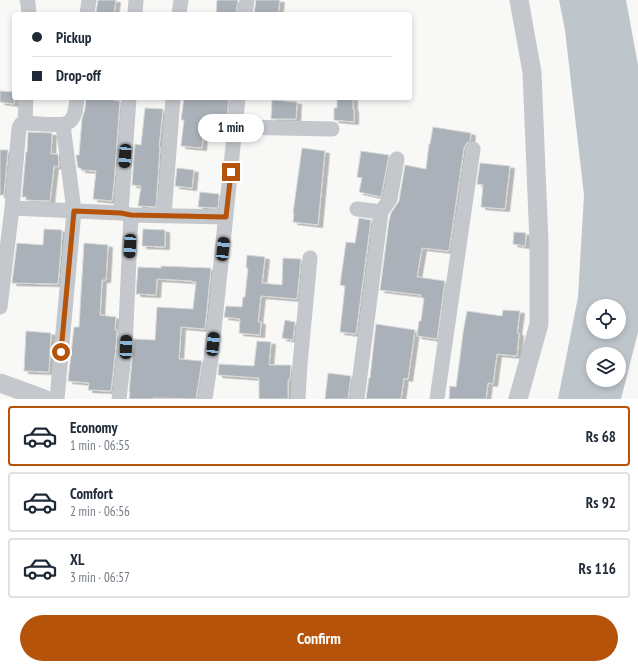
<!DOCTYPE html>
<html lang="en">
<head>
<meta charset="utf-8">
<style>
  :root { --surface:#fff; --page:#f6f6f7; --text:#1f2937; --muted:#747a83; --line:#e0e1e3; --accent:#b45309 }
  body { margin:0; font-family:"PT Sans Narrow",sans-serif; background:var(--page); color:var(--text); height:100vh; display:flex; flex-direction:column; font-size:15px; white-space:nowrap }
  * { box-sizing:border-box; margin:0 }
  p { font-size:13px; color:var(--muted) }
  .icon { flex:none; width:22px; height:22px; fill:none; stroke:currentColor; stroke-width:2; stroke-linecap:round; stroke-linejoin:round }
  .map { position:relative; height:399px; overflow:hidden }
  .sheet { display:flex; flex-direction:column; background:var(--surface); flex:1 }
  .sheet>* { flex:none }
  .hud { position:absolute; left:12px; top:12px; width:400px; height:88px; border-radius:4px; box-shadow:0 2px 6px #0003; display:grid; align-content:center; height:88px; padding:0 20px; background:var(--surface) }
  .tools { position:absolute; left:586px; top:299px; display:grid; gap:8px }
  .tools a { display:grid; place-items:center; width:40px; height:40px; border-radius:50%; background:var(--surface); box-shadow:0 2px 6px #0003; font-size:20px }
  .end { position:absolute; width:18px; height:18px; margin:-9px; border:5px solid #b45309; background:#fff; box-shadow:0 0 0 2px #fff }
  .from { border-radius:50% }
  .bubble { position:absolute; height:28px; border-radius:14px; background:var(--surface); box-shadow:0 2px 6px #0003; font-size:13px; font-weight:700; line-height:28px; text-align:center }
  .car { position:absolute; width:12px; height:24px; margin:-12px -6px; border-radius:5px; box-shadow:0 0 3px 1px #0007; background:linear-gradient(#222 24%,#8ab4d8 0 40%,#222 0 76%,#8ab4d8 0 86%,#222 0) }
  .hud b { display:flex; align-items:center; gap:14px; height:38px; font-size:15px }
  .hud b+b { border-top:1px solid var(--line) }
  .hud i { width:10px; height:10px; background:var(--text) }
  ul { padding:7px 0 0; list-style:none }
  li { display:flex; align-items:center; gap:12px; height:60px; margin:0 8px 6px; padding:0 12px; border:2px solid var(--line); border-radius:4px }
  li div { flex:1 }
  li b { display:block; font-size:15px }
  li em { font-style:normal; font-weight:700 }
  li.active { border-color:var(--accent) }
  li>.icon { width:36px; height:36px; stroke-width:1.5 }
  .primary-button { display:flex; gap:8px; margin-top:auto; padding:8px 20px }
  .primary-button a { flex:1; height:46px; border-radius:24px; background:var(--accent); color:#fff; font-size:16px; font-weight:700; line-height:46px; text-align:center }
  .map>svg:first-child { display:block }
  .water { fill:#bec6cc; fill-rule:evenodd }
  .building { fill:#abb1b8; stroke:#d9dad8; filter:url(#shadow) }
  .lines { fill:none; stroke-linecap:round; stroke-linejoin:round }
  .minor { stroke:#c4c7cb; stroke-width:15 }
  .tertiary { stroke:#c4c7cb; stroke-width:19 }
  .route { stroke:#b45309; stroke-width:5 }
</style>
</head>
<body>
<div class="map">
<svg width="638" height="399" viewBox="0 0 638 399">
  <defs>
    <filter id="shadow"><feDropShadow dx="4.5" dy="2.5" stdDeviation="0" flood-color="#0004"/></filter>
  </defs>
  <rect width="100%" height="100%" fill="#f8f8f6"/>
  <path class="water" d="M559 0H626L629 16 638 65V332L621 399H558L578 297 584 195 565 30ZM593 306H619V332H593ZM593 354H619V380H593Z"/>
  <path class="building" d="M98 0H116L114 14 96 12Z
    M217 0H238L236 14H216Z
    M256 0H280L278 14H254Z
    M0 91 14 92V104L0 102Z
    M86 98H102L120 101 114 183 112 201 93 199 96 171 81 170V168H78L76 155H79L82 119 85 109Z
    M184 98H229L226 129 204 127 202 148 181 146 184 120H181Z
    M337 98H353V109H354V122L334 120V108H337Z
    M272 100 297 102 296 119H271Z
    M145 108 163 109 159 147H160L156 207 138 206 141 186 132 185 135 144 141 145Z
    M433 127 471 133 470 141 466 144 464 148 449 251 422 248 417 277 445 281 437 339 417 336 419 321H421L424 298H421V295L380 290 389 221 391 213 399 201 405 165 426 169 429 144H430Z
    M28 132 52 133 51 154H58L59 167 54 166 50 201 26 200V197H22L26 152H27Z
    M302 148 325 151 318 225 293 222 294 213H293Z
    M0 150H8L4 195H0Z
    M361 151 389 155 381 197 359 192 362 178 357 177Z
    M480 163 510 166 505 209 481 207 483 185 477 184Z
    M177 168 194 170 192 188 175 186Z
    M200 192 219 194 218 208 198 207Z
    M359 218 371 220 356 334 340 332 345 286 340 285 346 242 355 243Z
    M44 229 62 230 61 250 58 284 12 283 17 243 43 245Z
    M143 229 165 230V247L142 246Z
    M514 232 526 233 525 246 513 244Z
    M84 243 108 245 106 280H102L100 315 116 317 115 330H117L116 346 111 391 88 390 89 383 68 381 74 327H79Z
    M247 255 265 257 262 283 282 285 283 258 301 259 297 299 261 296 258 322H261L260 335 239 333 240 319 224 317 226 306 242 307 243 297H245L248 268H246Z
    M161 266 211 268 205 329 181 327 179 359 202 361 196 399 153 398V399H129L130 392H129L134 339 155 340 157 307 193 309 196 282H192V281L157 279 156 295 136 294 138 267 161 268Z
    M503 310 520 311 517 333H519L517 356 497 354 493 384 488 383 486 399H449L450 386 456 387 460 357 463 333 467 311 502 316Z
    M285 320 295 322 293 340 282 338Z
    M376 324 415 330 408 379 404 378 401 399H366L369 378H370Z
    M26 331 51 333 49 372 24 371Z
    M257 341 271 342 269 365H291L290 380H288V399H259V378L218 375 219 364 254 366Z
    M328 373 351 376 348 399H325Z"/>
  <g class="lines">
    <path class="minor" d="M27 0 28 3 29 14
      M87 14 89 0
      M135 14 136 0
      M179 14 181 0
      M245 14 247 0
      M25 123 26 98
      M236 127 332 129
      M12 208 121 213 131 215 226 217
      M357 209 381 212
      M121 213 129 98
      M164 216 173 98
      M0 307 12 208 19 128 21 124 25 123C35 123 63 127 69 122 76 117 76 106 77 98
      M57 399 74 211 63 125
      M119 399 125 347 131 215
      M205 399 211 359 238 98
      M298 399 300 364 310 258
      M357 399 381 212 390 199 397 159
      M437 399 473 149"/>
    <path class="tertiary" d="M0 383 44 399
      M518 399 539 324V243L532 72 519 0"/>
  </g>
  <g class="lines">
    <path class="route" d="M61 352 74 211 121 213 131 215 226 217 231 172"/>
  </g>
</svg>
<div class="tools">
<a><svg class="icon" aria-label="locate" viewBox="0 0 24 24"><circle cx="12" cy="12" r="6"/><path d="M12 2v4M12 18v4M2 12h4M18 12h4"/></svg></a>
<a><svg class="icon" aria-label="layers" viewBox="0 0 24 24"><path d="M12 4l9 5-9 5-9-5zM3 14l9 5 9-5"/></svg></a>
</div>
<i class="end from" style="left:61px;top:352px"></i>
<i class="end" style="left:231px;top:172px"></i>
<div class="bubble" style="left:198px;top:114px;width:66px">1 min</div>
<i class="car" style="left:125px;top:156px;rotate:184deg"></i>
<i class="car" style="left:130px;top:246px;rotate:183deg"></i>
<i class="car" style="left:223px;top:249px;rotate:6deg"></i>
<i class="car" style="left:213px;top:344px;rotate:6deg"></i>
<i class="car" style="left:126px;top:347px;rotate:2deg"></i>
<div class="hud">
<b><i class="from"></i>Pickup</b>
<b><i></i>Drop-off</b>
</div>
</div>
<section class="sheet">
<ul>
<li class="active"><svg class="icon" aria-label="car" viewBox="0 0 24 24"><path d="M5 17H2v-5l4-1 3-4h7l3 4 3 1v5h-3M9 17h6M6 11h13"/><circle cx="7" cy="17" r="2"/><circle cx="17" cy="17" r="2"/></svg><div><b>Economy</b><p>1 min · 06:55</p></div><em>Rs 68</em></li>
<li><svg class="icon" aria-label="car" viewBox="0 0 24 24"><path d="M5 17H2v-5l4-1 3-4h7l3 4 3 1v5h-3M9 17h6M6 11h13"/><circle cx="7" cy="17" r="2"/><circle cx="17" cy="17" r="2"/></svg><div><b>Comfort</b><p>2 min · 06:56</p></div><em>Rs 92</em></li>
<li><svg class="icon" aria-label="car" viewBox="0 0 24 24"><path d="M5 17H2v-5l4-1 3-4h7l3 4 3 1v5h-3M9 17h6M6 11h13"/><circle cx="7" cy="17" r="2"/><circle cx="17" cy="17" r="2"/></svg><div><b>XL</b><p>3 min · 06:57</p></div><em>Rs 116</em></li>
</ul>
<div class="primary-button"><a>Confirm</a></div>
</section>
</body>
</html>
